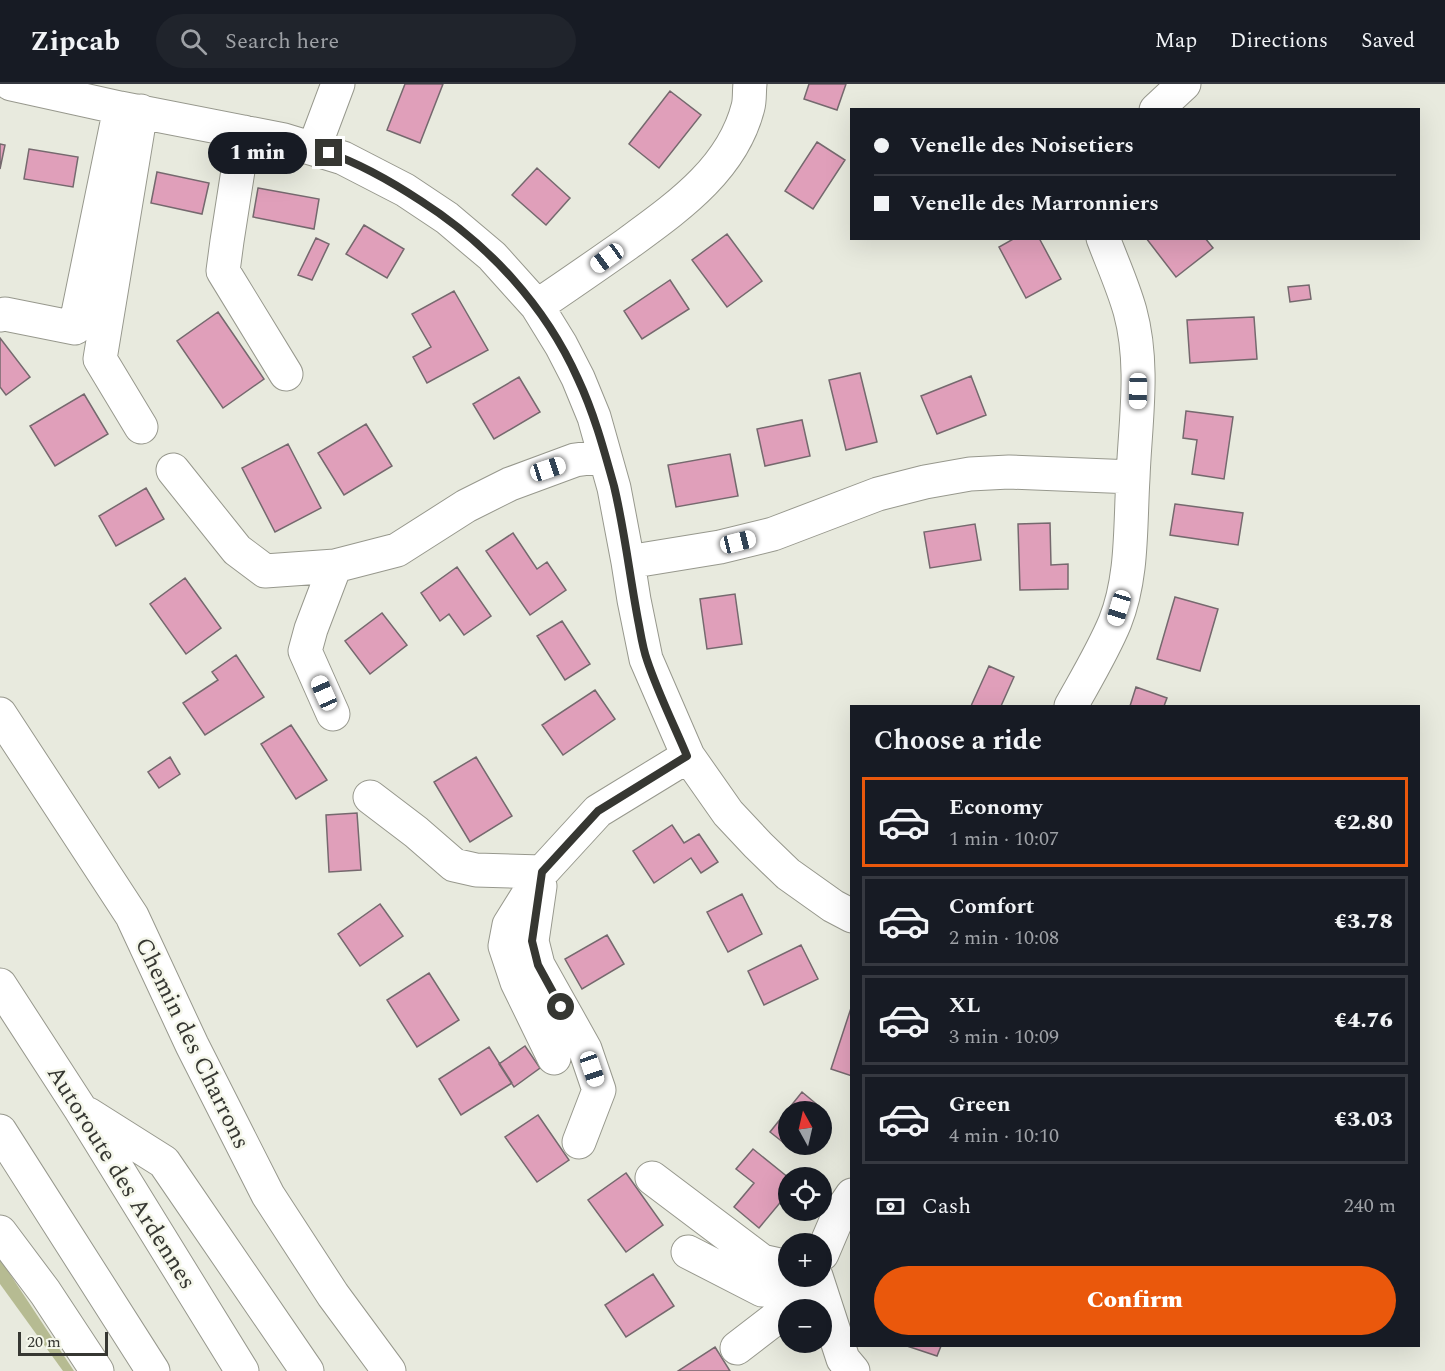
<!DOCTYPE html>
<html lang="en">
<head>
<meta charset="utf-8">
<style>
  :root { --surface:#171b24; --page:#20242c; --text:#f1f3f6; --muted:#9ea1a6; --line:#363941; --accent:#ea580c }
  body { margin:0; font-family:Spectral,serif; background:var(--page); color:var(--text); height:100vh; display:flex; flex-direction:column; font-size:22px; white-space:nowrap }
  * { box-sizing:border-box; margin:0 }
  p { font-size:20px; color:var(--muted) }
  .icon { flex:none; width:33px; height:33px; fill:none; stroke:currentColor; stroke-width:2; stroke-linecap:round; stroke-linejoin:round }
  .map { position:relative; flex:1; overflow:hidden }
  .drawer { position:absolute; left:850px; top:621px; width:570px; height:642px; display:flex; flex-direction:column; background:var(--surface); border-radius:0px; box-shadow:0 6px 24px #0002 }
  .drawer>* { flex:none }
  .guide { position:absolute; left:850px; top:24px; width:570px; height:132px; border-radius:0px; box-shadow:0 6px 24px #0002; display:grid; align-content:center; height:132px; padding:0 24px; background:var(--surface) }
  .needle { width:39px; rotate:352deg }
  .buttons { position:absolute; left:778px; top:1017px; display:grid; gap:12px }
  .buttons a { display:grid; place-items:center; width:54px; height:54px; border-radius:50%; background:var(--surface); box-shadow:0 6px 24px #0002; font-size:30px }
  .scale { position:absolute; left:18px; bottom:15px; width:90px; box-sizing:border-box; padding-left:6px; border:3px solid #363732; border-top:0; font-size:16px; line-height:21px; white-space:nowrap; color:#363732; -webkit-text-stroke:4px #f5f7eb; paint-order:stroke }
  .end { position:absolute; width:27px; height:27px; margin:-14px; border:8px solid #363732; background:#fff; box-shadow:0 0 0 3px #fff }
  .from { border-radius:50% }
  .bubble { position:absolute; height:42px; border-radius:21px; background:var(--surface); box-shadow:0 6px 24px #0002; font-size:20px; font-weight:800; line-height:42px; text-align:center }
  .car { position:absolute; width:18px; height:36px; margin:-18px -9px; border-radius:8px; box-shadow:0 0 4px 2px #0007; background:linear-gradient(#fff 24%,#345 0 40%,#fff 0 76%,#345 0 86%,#fff 0) }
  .guide b { display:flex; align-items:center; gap:21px; height:57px; font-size:22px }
  .guide b+b { border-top:2px solid var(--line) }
  .guide i { width:15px; height:15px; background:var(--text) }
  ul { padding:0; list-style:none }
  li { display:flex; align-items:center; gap:18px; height:90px; margin:0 12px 9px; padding:0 12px; border:3px solid var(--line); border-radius:0px }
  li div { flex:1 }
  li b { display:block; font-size:22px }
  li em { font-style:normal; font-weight:800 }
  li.on { border-color:var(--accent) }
  li>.icon { width:54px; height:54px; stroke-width:1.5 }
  h2 { padding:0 24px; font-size:27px; line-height:72px }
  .pay { display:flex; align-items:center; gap:15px; height:66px; padding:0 24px; font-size:22px }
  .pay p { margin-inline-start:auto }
  .button { display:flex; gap:12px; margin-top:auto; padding:12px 24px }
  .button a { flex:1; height:69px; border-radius:36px; background:var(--accent); color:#fff; font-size:24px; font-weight:800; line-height:69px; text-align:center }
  header { display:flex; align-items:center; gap:36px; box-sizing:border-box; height:84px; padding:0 30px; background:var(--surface); border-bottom:2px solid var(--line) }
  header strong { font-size:28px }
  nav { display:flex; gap:33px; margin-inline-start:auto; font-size:21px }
  .search { width:420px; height:54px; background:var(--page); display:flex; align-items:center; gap:15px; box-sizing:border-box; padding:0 21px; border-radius:33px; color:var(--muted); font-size:22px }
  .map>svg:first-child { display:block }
  .green { fill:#b6bb92 }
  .building { fill:#e09fba; stroke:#75696e; stroke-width:1.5 }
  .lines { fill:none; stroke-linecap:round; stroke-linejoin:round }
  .minor-casing { stroke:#97988d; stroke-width:35 }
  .highway-casing { stroke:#97988d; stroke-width:35 }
  .minor { stroke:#fff; stroke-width:33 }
  .highway { stroke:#fff; stroke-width:33 }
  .route { stroke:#363732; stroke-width:8 }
  .labels { text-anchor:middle; stroke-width:5; stroke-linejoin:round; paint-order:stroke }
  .street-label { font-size:24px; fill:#363732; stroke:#f5f7eb }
</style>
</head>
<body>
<header>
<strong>Zipcab</strong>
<div class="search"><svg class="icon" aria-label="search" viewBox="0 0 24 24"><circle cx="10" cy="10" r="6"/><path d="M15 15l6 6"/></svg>Search here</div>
<nav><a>Map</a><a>Directions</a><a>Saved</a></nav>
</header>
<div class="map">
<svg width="1445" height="1287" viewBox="0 0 1445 1287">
  <rect width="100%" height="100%" fill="#e8eade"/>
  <path class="green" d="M0 1175 74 1287H63L0 1200Z"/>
  <path class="building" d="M405 0H443L420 59 387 46Z
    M809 0H846L837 26 804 15Z
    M670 7 701 31 659 84 629 60Z
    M817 58 845 76 813 125 785 107Z
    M0 60 5 61 0 85Z
    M29 65 78 73 73 103 24 95Z
    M537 84 570 114 546 141 512 111Z
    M157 88 209 99 202 130 151 119Z
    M258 104 319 115 314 145 253 133Z
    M364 141 404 165 387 194 346 170Z
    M727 150 762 197 727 223 692 176Z
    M316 154 329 160 312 196 298 191Z
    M1015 154H1039L1061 195 1026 214 999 163Z
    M1146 154H1205L1213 164 1176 193Z
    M670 196 689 225 642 255 624 227Z
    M1309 201 1311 215 1290 218 1288 203Z
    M454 207 488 266 427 299 413 273 431 263 412 230Z
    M218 228 264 295 223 324 177 257Z
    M1254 233 1257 275 1190 279 1187 236Z
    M0 254 30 293 6 311 0 303Z
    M860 289 877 358 846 366 829 296Z
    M971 292 986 331 937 350 921 312Z
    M519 293 540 328 494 355 473 320Z
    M84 310 108 350 55 382 30 342Z
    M1186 327 1233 333 1224 395 1192 390 1197 356 1183 354Z
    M802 336 810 372 765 382 757 345Z
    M366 340 392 382 344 411 318 369Z
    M288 360 321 424 275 448 242 384Z
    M730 370 738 412 676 423 668 381Z
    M146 404 164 435 116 462 99 432Z
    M1175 420 1243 429 1238 461 1170 451Z
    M1050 439 1051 481 1068 480V505L1020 506 1018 440Z
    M975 440 981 476 930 484 924 448Z
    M513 449 537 485 547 478 566 506 530 531 486 467Z
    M457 483 491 532 464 551 449 530 440 537 421 509Z
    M185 494 221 544 186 570 150 520Z
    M735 510 742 560 707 565 700 515Z
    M1175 513 1218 525 1200 587 1157 575Z
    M382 529 407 561 370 590 345 557Z
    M562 537 590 580 565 596 537 552Z
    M236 571 264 613 205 651 183 619 218 596 212 588Z
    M989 582 1014 593 1001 622H971Z
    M1136 603 1167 614 1164 622H1130Z
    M595 606 615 635 563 671 542 641Z
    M291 641 327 696 296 715 261 660Z
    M170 673 180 690 159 704 148 688Z
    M476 673 512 732 470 758 434 698Z
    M357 729 361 786 329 788 326 731Z
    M672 741 684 759 699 750 718 778 701 789 691 774 654 799 633 767Z
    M742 810 762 850 728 868 707 828Z
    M380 820 403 852 360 882 338 850Z
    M607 851 624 880 582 905 565 875Z
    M801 861 818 895 764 921 748 887Z
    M429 889 459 936 417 963 387 916Z
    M852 921V992L831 985Z
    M525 962 540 984 514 1003 499 980Z
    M489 963 512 999 461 1031 439 995Z
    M802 1008 826 1028 822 1032V1028H789V1060H799L794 1067 770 1048Z
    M538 1031 569 1076 537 1098 505 1053Z
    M753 1065 789 1094V1108L759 1144 734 1123 754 1099 736 1085Z
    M626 1089 663 1141 626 1168 588 1116Z
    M653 1190 674 1222 626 1253 605 1221Z
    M907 1262H941L937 1272Z
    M715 1263 730 1287H678Z"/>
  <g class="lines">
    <defs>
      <path id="minor" d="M11 0 120 24 284 56 343 74 405 106 447 134 492 172 537 222 561 261 578 294 594 333 614 404 628 478 634 516 646 575 688 672 728 729 758 761 788 790 833 822 852 832
        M1156 26 1184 0
        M244 48 227 157 223 187 286 290
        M314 64 338 0
        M537 222C567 202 597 181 627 160 676 124 732 86 748 23 750 16 749 7 750 0
        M0 231 5 230 75 244 120 24
        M141 343 100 275 141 27
        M173 386 237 466 265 487 335 482 397 466 466 422 510 400 575 376 605 372
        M628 478 720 463 773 450 878 410 925 398 970 390 1009 388 1133 393
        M1071 622C1086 595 1103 567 1115 538 1133 493 1130 442 1133 394 1135 339 1145 282 1130 227 1123 202 1112 178 1103 154
        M0 630 132 832 192 961 268 1111 333 1211 389 1287
        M333 630 305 567 311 545 335 482
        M370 713 416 748 454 781 476 786 542 788
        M540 802 532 857 538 881 585 965 599 1006 579 1058
        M554 974 517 898 505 862 509 841 542 788 598 727 688 672
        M652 1094 762 1177 789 1183
        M688 1168 762 1206 802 1192
        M822 1170 839 1130 852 1111
        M816 1192 843 1275 853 1287
        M737 1264 789 1224 811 1192"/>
      <path id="highway" d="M0 901 81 1026 242 1287
        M88 1030 164 1078 307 1287
        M0 1047 153 1287
        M0 1148 45 1208 97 1287"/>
    </defs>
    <use href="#minor" class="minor-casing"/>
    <use href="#highway" class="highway-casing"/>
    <use href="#minor" class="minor"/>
    <use href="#highway" class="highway"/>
  </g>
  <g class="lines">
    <path class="route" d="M329 69C361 80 392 98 421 117 488 160 545 221 578 295 594 329 604 366 614 402 625 448 630 495 639 541 641 552 643 565 647 576 658 609 674 641 687 672L598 727 542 788 532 857 538 881 561 923"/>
  </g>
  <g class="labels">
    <g class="street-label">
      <text transform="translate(193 959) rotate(64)" y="8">Chemin des Charrons</text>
      <text transform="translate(122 1093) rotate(58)" y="8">Autoroute des Ardennes</text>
    </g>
  </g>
</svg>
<div class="buttons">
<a><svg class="needle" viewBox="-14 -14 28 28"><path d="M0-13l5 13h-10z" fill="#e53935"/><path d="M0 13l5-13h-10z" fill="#9ea1a6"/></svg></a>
<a><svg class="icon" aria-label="locate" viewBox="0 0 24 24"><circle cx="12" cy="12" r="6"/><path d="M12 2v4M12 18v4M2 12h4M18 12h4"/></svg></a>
<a>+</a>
<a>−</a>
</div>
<div class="scale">20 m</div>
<i class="end from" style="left:561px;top:923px"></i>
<i class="end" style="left:329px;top:69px"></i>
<div class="bubble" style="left:208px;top:48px;width:99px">1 min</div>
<i class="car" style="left:607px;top:174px;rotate:234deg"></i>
<i class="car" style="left:1138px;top:307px;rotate:181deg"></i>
<i class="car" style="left:548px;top:385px;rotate:72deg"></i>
<i class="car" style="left:738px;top:458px;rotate:76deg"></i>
<i class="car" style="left:1119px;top:524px;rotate:197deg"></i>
<i class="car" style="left:324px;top:609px;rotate:336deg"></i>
<i class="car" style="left:592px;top:985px;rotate:161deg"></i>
<div class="guide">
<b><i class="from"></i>Venelle des Noisetiers</b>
<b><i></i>Venelle des Marronniers</b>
</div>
<section class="drawer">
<h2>Choose a ride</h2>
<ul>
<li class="on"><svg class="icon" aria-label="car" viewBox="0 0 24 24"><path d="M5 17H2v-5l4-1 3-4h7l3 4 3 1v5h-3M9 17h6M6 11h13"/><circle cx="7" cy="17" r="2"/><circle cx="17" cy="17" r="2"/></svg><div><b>Economy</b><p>1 min · 10:07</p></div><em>€2.80</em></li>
<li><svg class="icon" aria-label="car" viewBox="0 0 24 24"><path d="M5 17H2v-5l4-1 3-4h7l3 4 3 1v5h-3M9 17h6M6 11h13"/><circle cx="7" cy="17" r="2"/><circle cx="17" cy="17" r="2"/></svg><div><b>Comfort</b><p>2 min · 10:08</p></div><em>€3.78</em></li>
<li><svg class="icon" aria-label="car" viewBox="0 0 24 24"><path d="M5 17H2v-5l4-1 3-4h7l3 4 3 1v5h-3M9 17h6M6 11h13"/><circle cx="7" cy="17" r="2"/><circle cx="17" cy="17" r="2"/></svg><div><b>XL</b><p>3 min · 10:09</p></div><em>€4.76</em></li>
<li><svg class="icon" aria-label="car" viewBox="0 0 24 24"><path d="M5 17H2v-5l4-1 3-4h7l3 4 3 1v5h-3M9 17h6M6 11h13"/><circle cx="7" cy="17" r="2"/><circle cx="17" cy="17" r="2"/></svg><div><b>Green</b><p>4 min · 10:10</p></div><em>€3.03</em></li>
</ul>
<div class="pay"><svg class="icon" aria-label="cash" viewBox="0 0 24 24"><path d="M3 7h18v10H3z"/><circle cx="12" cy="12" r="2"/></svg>Cash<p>240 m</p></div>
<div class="button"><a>Confirm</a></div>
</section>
</div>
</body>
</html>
